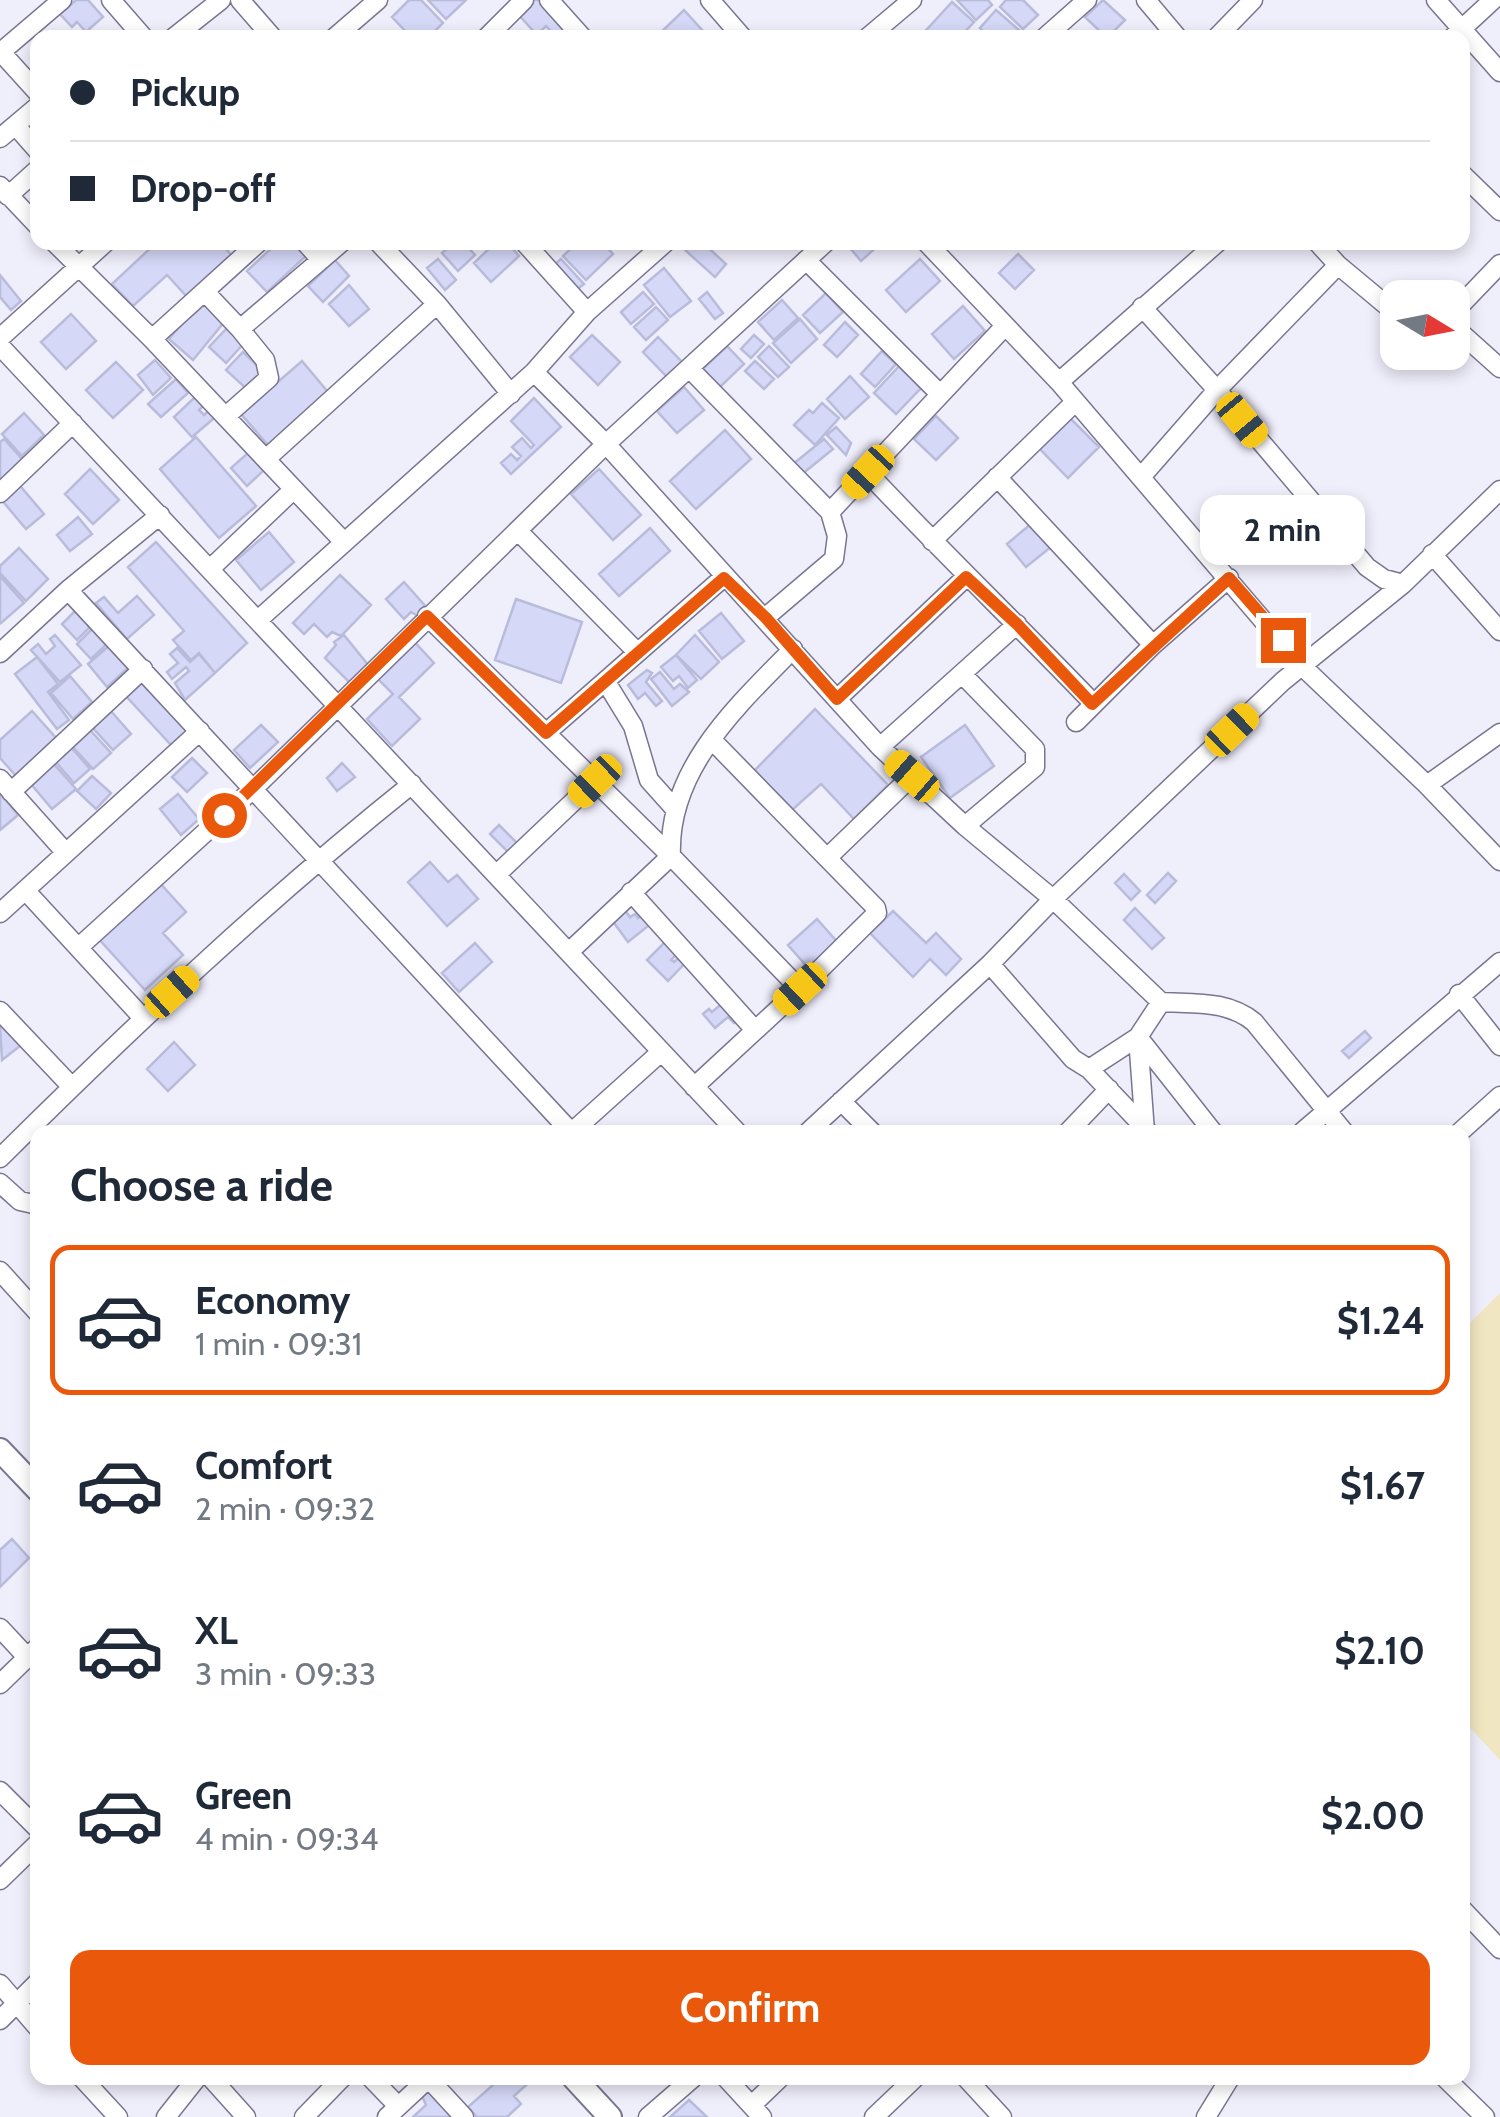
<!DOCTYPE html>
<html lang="en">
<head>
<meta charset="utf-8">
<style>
  :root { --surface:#fff; --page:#f6f6f7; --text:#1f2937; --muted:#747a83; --line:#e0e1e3; --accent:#ea580c }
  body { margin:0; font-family:Cabin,sans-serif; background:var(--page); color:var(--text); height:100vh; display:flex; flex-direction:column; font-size:38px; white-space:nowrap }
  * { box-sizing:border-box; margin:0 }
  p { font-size:32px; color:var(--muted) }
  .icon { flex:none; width:55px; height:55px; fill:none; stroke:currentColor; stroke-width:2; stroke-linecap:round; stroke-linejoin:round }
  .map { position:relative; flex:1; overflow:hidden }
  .side { position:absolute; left:30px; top:1125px; width:1440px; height:960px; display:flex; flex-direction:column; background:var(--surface); border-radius:20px; box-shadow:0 5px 15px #0003 }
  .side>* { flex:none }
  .banner { position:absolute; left:30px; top:30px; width:1440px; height:220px; border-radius:20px; box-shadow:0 5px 15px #0003; display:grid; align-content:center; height:220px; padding:0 40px; background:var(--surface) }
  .needle { width:65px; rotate:100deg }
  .tools { position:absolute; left:1380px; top:280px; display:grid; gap:20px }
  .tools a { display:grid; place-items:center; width:90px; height:90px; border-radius:20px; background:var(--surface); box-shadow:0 5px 15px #0003; font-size:50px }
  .end { position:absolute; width:45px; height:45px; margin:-22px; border:12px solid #ea580c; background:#fff; box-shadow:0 0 0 5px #fff }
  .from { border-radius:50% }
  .bubble { position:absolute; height:70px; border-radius:20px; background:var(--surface); box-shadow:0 5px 15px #0003; font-size:32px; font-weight:700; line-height:70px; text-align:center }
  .car { position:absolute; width:30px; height:60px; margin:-30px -15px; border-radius:12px; box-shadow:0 0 8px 2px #0007; background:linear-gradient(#f5c518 24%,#345 0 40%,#f5c518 0 76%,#345 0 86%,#f5c518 0) }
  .banner b { display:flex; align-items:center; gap:35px; height:95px; font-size:38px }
  .banner b+b { border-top:2px solid var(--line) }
  .banner i { width:25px; height:25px; background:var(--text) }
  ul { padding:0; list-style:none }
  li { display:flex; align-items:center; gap:30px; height:150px; margin:0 20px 15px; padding:0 20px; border:5px solid transparent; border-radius:20px }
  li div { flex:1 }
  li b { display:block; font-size:38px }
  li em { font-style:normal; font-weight:700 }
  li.selected { border-color:var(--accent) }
  li>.icon { width:90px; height:90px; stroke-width:1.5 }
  h2 { padding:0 40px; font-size:45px; line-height:120px }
  .cta { display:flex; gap:20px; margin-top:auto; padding:20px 40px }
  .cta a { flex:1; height:115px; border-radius:20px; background:var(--accent); color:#fff; font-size:40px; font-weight:700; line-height:115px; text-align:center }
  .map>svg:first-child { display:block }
  .sand { fill:#f0e6c1 }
  .building { fill:#d5d8f7; stroke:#b9bbda; stroke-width:2.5 }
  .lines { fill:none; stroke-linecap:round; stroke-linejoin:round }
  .minor-casing { stroke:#797591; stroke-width:21 }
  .tertiary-casing { stroke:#797591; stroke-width:26 }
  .minor { stroke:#fff; stroke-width:18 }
  .tertiary { stroke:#fff; stroke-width:22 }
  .route { stroke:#ea580c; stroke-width:12 }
</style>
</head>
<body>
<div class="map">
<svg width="1500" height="2117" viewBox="0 0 1500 2117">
  <rect width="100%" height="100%" fill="#efeefb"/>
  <path class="sand" d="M1500 1293V1760L1463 1720 1462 1331Z"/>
  <path class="building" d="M76 0H88L103 17 86 32 77 22 72 27 60 14Z
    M409 0H421L443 23 428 38H412L392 17Z
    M428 0H466L446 19Z
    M531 0H542L567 27 556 37 546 26 537 35 517 13Z
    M957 0H988L992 5 976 20Z
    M1006 0H1023L1038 15 1023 29 1000 7Z
    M1103 0 1125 20 1107 38 1085 17Z
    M952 2 974 22 959 38H919Z
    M684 10 703 31 697 38H655Z
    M996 10 1020 31 1014 38H989L980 28Z
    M157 242H220L233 257 188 298 167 275 133 306 112 284Z
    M278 242H298L308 254 267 292 247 271Z
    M453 242H463L475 255 458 271 442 253Z
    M496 242H507L519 256 491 282 474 263Z
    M578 242H602L613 254 586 280 563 256Z
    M692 242H702L726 264 715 277 685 250Z
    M845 242H882L861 261Z
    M1018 254 1034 270 1015 289 999 273Z
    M438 259 456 280 445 290 427 268Z
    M561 259 584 284 576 290 554 265Z
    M920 259 940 281 906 312 886 290Z
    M335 260 349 276 323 302 308 286Z
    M664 268 691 301 670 317 644 285Z
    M0 275 21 301 11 310 0 297Z
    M349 285 369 309 349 326 329 304Z
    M643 292 654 304 631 324 621 312Z
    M707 292 723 313 715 319 699 299Z
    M826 293 843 312 820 333 803 315Z
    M202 300 225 321 193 360 169 339Z
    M782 300 798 318 774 340 758 322Z
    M963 306 985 331 954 359 932 334Z
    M656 307 668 320 646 340 634 327Z
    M71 314 96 341 66 369 41 342Z
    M800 319 817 339 791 363 773 343Z
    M845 322 858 335 837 357 824 345Z
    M229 326 245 342 226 363 209 347Z
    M592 335 620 362 598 385 570 357Z
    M754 335 764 344 751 358 741 349Z
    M658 337 682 362 667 377 643 352Z
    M727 346 744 364 720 387 703 369Z
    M769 346 789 367 778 377 758 357Z
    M882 351 896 364 875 387 861 374Z
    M243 352 266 374 250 392 226 370Z
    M155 360 171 378 153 395 138 375Z
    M302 361 328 392 268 445 241 414Z
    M755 361 774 379 764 389 745 371Z
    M116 362 143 390 113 418 86 390Z
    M902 363 924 385 896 414 874 393Z
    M850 376 869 397 845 419 827 399Z
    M176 379 188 393 161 417 148 404Z
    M684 387 704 410 677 433 657 411Z
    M195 397 203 406 199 410 204 415 214 406 220 413 192 437 174 417Z
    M534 398 561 427 511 474 501 463 511 454 517 460 521 456 512 447 522 438 531 448 534 445 511 421Z
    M822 403 839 418 815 445 794 425 809 410 813 413Z
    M24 413 44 435 22 456 2 434Z
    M1066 414 1099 447 1068 478 1036 445Z
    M936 416 958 438 936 460 914 439Z
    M836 427 851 443 846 455 827 435Z
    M725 430 751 459 696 509 670 481Z
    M196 437 256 506 219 538 160 469Z
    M4 439 23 460 0 481V442Z
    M824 439 833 449 801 475 792 465Z
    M248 453 264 470 247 486 231 468Z
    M90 469 119 500 93 524 65 494Z
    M599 469 641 515 613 540 571 494Z
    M16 481 44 514 26 529 0 498Z
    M78 517 92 534 70 551 57 535Z
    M1032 523 1052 546 1026 567 1007 544Z
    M650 528 670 551 619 596 599 574Z
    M269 532 294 562 261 590 236 560Z
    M156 542 247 643 215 673 199 653 191 660 173 640 184 631 128 567Z
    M19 548 48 579 26 601 0 573V566Z
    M340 575 371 605 341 636 332 632 327 637 314 624 304 634 293 623Z
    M0 576 24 603 1 623 0 621Z
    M404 582 428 609 420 617 411 612 404 619 386 599Z
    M137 596 154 615 127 639 96 603 104 597 118 613Z
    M516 599 582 622 561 683 495 660Z
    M79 607 94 623 77 640 62 624Z
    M721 613 744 641 722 659 699 631Z
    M95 626 110 641 91 659 77 644Z
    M55 635 81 665 60 682 31 650 38 644 46 654 55 646 50 639Z
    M344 635 369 666 352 685 325 658 336 645 334 642Z
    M695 635 719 662 701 679 676 655Z
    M410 637 434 663 399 697 420 719 392 746 367 719 393 694 372 673Z
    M110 645 129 667 107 687 88 664Z
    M177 648 190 662 199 654 215 673 185 700 175 683 189 671 186 667 172 679 167 672 178 663 170 654Z
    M676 655 697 680 688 688 679 676 673 681 661 667Z
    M37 657 58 684 48 692 69 720 57 729 15 674Z
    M647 670 652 673 646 682 662 701 656 706 645 693 638 699 628 685Z
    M660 672 674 689 680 684 689 692 672 706 651 679Z
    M146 675 192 726 171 745 125 695Z
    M70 676 92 702 73 719 51 693Z
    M815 709 888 785 854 819 821 784 792 810 754 771Z
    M110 710 131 734 113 750 92 727Z
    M32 711 57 739 17 777 0 758V740Z
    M261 725 278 742 250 768 234 750Z
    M965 725 994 766 950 798 921 757Z
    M90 730 111 753 93 769 72 746Z
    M70 746 90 769 74 783 54 760Z
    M192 758 207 773 187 792 172 777Z
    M53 763 76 789 52 809 30 783Z
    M342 763 355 777 337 791 327 778Z
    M92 776 111 793 96 809 77 791Z
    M0 793 18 815 0 830Z
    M178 794 199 819 181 835 160 809Z
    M499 825 518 844 509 853 490 834Z
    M430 862 448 882 457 875 478 899 447 926 408 882Z
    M1168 873 1176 881 1155 903 1147 895Z
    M1124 874 1140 891 1131 900 1115 883Z
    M159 882 186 912 163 933 183 955 145 990 98 938Z
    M1135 908 1164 938 1152 949 1124 920Z
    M624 909 630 917 635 914 638 918 646 912 653 922 628 942 611 919Z
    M893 911 926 943 936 933 961 959 946 975 930 959 913 977 870 933Z
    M817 919 839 944 810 970 788 945Z
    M669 938 681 950 671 960 674 962 683 954 688 960 668 981 647 960Z
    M475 943 492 962 459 992 442 973Z
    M726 1000 741 1017 734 1023 728 1017 715 1028 703 1014 709 1009 712 1012Z
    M8 1020 25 1042 2 1060 0 1027Z
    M1365 1031 1371 1038 1349 1058 1342 1051Z
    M174 1042 195 1065 168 1091 147 1069Z
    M12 1539 29 1558 0 1587V1550Z
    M490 2078H534L514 2096 521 2104 507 2117H477L468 2107 493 2085Z
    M431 2088 457 2117H413L426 2105 422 2096Z
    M689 2100 707 2117H670Z"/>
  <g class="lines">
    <defs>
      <path id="minor" d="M111 0 144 38
        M240 0 273 38
        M549 0 583 38
        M710 0 743 38
        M1146 0 1178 38
        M1436 0 1500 72
        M1453 37 1493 0
        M173 38 221 0
        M334 38 378 0
        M486 38 524 0
        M867 38 912 0
        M1044 38 1087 0
        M1216 38 1253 0
        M0 51 38 93
        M1 52 62 0
        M16 126 38 151
        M0 138 38 106
        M1462 174 1500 211
        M0 186 38 226
        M8 196 38 169
        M54 242 152 339
        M259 242 152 339 343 541
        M305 242 321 260
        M378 242 437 304 511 394
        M524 242 587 312
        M926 242 1059 382 1303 667 1427 785 1500 861
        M1317 242 1338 265 1398 315
        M806 260 940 394
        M205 292 240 329 342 242
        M1142 307 1217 390 1367 567 1384 579 1403 584 1500 490
        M1452 314 1500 264
        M1452 325 1500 368
        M0 338 106 242
        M0 346 737 1132
        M689 368 830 512 837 536 834 559 766 617
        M534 372 606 444 880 747 965 826 1053 899 1161 1002C1194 1004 1227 1000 1254 1022L1344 1132
        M1059 382 1218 242
        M226 416 269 378 265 360 240 329
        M267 458 437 304
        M867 472C941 551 1018 625 1093 703
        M997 477 1153 645
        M1141 477 1217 390 1338 265
        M0 493 73 423
        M830 512 1005 326
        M519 532 637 652
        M932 541 1074 403
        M1432 554 1500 631
        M210 569 294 489
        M68 590 571 1132
        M427 616 671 856 800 989 694 1087
        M258 620 534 372 587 312 666 242
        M0 653 68 590 160 515
        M962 674 1035 749V767L965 826
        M606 682 633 726 649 780 675 809
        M837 699 966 577
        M1076 722 1153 645 1229 578
        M546 733 724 577
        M712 740 827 858
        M880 747 1017 624
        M0 779 66 853
        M1427 785 1500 733
        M11 792 143 669
        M496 875 595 781
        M25 890 143 1018
        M631 892 755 1030
        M0 913 200 731
        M79 947 253 789 606 444 826 242
        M569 952 671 856C667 770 737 706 793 649
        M990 964 1073 1059 1089 1069 1138 1037 1161 1002
        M800 989 877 913 876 908 827 858 912 776
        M1459 994 1500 1046
        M0 1011 72 1087
        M1138 1037 1213 1132
        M1138 1037 1145 1132
        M1089 1069 1146 1129
        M841 1101 872 1132
        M572 1132 661 1052
        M808 1132 990 964 1053 899 1283 681 1403 584
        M1068 1132 1109 1089
        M1302 1132 1500 962
        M1460 1132 1500 1096
        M0 1158C132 1027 267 900 412 784
        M0 1183 20 1201 38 1205
        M0 1271 38 1313
        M0 1628 27 1657
        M0 1684 38 1647
        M0 1791 38 1829
        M0 1880 38 1843
        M1462 1909 1500 1949
        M0 1984 38 2028
        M0 2020 38 1982
        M82 2078 118 2117
        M211 2078 246 2117
        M371 2078 398 2106
        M428 2078 464 2117
        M726 2078 762 2117
        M966 2078 1002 2117
        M1445 2078 1485 2117
        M752 2105 780 2078
        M166 2117 197 2078
        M304 2117 342 2078
        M387 2117 429 2078
        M648 2117 693 2078
        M874 2117 915 2078
        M1206 2117 1230 2078"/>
      <path id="tertiary" d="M0 1450 38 1490
        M574 2078 610 2117"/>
    </defs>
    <use href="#minor" class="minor-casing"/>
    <use href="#tertiary" class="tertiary-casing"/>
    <use href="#minor" class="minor"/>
    <use href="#tertiary" class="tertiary"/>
  </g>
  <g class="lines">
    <path class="route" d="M224 815 427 616 546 733 724 578 766 618 837 699 966 577 1017 624 1092 704 1229 578 1283 640"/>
  </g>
</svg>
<div class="tools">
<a><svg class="needle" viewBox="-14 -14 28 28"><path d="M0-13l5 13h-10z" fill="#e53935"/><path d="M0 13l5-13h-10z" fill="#747a83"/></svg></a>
</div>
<i class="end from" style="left:224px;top:815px"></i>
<i class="end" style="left:1283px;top:640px"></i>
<div class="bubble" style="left:1200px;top:495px;width:165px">2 min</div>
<i class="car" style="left:1242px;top:420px;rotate:140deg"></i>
<i class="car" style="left:868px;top:472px;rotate:223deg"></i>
<i class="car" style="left:1232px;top:730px;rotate:46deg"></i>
<i class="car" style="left:912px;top:776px;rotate:311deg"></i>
<i class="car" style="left:595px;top:781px;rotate:226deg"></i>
<i class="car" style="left:800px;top:989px;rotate:227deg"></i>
<i class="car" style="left:172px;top:992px;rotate:48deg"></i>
<div class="banner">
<b><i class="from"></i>Pickup</b>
<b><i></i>Drop-off</b>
</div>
<section class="side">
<h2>Choose a ride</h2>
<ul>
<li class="selected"><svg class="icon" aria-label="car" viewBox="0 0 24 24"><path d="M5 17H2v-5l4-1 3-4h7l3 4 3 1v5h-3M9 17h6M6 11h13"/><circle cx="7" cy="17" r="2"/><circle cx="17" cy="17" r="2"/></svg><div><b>Economy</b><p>1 min · 09:31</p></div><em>$1.24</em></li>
<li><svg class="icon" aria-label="car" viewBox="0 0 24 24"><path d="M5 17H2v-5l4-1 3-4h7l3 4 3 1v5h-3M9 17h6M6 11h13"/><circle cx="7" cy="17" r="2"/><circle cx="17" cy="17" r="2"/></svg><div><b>Comfort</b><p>2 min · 09:32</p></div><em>$1.67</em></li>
<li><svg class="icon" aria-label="car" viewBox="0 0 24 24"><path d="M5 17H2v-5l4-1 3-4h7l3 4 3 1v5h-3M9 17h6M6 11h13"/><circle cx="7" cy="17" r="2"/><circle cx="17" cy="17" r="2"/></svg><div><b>XL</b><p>3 min · 09:33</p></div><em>$2.10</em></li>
<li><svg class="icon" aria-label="car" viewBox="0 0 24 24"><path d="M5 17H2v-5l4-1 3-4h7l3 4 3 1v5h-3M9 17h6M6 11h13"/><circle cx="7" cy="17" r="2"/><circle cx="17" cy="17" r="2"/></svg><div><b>Green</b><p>4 min · 09:34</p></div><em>$2.00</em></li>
</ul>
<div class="cta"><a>Confirm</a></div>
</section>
</div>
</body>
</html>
